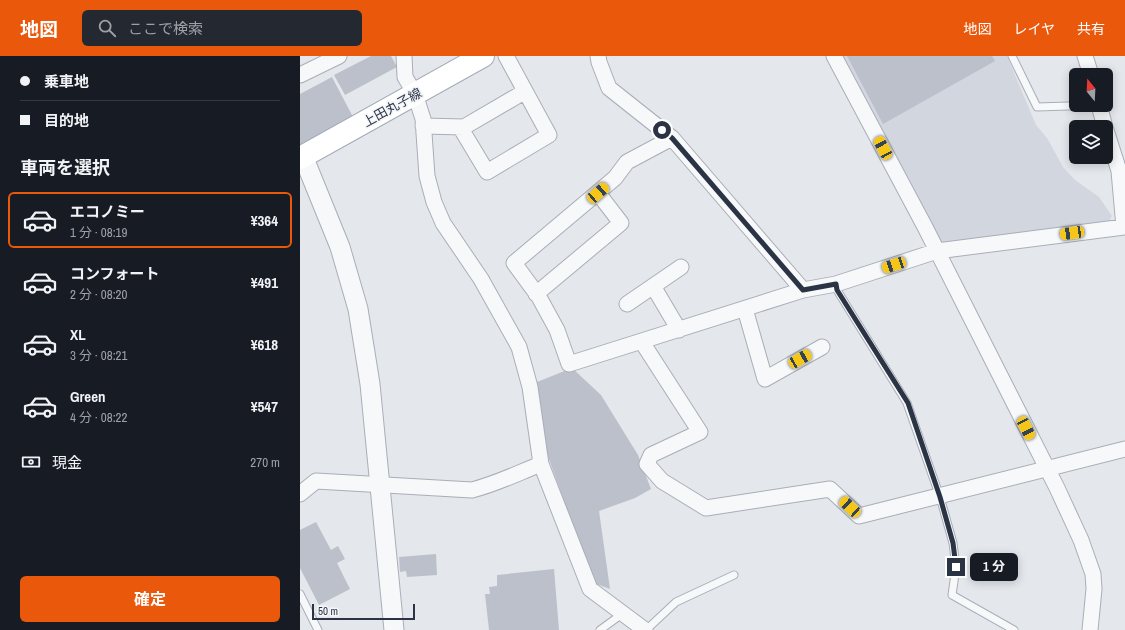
<!DOCTYPE html>
<html lang="ja">
<head>
<meta charset="utf-8">
<style>
  :root { --surface:#171b24; --page:#242831; --text:#f1f3f6; --muted:#9ea1a6; --line:#363941; --accent:#ea580c }
  body { margin:0; font-family:"Archivo Narrow","Noto Sans JP",sans-serif; background:var(--page); color:var(--text); height:100vh; display:flex; flex-direction:column; font-size:15px; white-space:nowrap }
  * { box-sizing:border-box; margin:0 }
  p { font-size:13px; color:var(--muted) }
  .icon { flex:none; width:22px; height:22px; fill:none; stroke:currentColor; stroke-width:2; stroke-linecap:round; stroke-linejoin:round }
  .map { position:relative; flex:1; overflow:hidden }
  .sheet { display:flex; flex-direction:column; background:var(--surface); width:300px }
  .sheet>* { flex:none }
  .hud { display:grid; align-content:center; height:88px; padding:0 20px; background:var(--surface) }
  .needle { width:26px; rotate:342deg }
  .tools { position:absolute; left:769px; top:12px; display:grid; gap:8px }
  .tools a { display:grid; place-items:center; width:44px; height:44px; border-radius:6px; background:var(--surface); box-shadow:0 2px 10px #0003; font-size:20px }
  .scale { position:absolute; left:12px; bottom:10px; width:103px; box-sizing:border-box; padding-left:4px; border:2px solid #2b3445; border-top:0; font-size:11px; line-height:14px; white-space:nowrap; color:#2b3445; -webkit-text-stroke:3px #f4f6f9; paint-order:stroke }
  .end { position:absolute; width:18px; height:18px; margin:-9px; border:5px solid #2b3445; background:#fff; box-shadow:0 0 0 2px #fff }
  .from { border-radius:50% }
  .bubble { position:absolute; height:28px; border-radius:6px; background:var(--surface); box-shadow:0 2px 10px #0003; font-size:13px; font-weight:700; line-height:28px; text-align:center }
  .car { position:absolute; width:12px; height:24px; margin:-12px -6px; border-radius:5px; box-shadow:0 0 3px 1px #0007; background:linear-gradient(#f5c518 24%,#345 0 40%,#f5c518 0 76%,#345 0 86%,#f5c518 0) }
  .hud b { display:flex; align-items:center; gap:14px; height:38px; font-size:15px }
  .hud b+b { border-top:1px solid var(--line) }
  .hud i { width:10px; height:10px; background:var(--text) }
  ul { padding:0; list-style:none }
  li { display:flex; align-items:center; gap:12px; height:56px; margin:0 8px 6px; padding:0 12px; border:2px solid transparent; border-radius:6px }
  li div { flex:1 }
  li b { display:block; font-size:15px }
  li em { font-style:normal; font-weight:700 }
  li.active { border-color:var(--accent) }
  li>.icon { width:36px; height:36px; stroke-width:1.5 }
  h2 { padding:0 20px; font-size:18px; line-height:48px }
  .pay { display:flex; align-items:center; gap:10px; height:44px; padding:0 20px; font-size:15px }
  .pay p { margin-inline-start:auto }
  .button { display:flex; gap:8px; margin-top:auto; padding:8px 20px }
  .button a { flex:1; height:46px; border-radius:6px; background:var(--accent); color:#fff; font-size:16px; font-weight:700; line-height:46px; text-align:center }
  header { display:flex; align-items:center; gap:24px; box-sizing:border-box; height:56px; padding:0 20px; background:var(--accent); color:#fff }
  header strong { font-size:19px }
  nav { display:flex; gap:22px; margin-inline-start:auto; font-size:14px }
  .search { width:280px; height:36px; background:var(--page); display:flex; align-items:center; gap:10px; box-sizing:border-box; padding:0 14px; border-radius:6px; color:var(--muted); font-size:15px }
  main { display:flex; flex:1; min-height:0 }
  .map>svg:first-child { display:block }
  .built { fill:#d2d6de }
  .building { fill:#bbc0ca }
  .lines { fill:none; stroke-linecap:round; stroke-linejoin:round }
  .service-casing { stroke:#a9aeb7; stroke-width:9 }
  .minor-casing { stroke:#a9aeb7; stroke-width:17 }
  .tertiary-casing { stroke:#a9aeb7; stroke-width:21 }
  .primary-casing { stroke:#a3abb8; stroke-width:24 }
  .service { stroke:#f7f8fa; stroke-width:7 }
  .minor { stroke:#f7f8fa; stroke-width:15 }
  .tertiary { stroke:#f7f8fa; stroke-width:19 }
  .primary { stroke:#fff; stroke-width:22 }
  .route { stroke:#2b3445; stroke-width:5 }
  .labels { text-anchor:middle; stroke-width:3.5; stroke-linejoin:round; paint-order:stroke }
  .street-label { font-size:13px; fill:#2b3445; stroke:#f4f6f9 }
</style>
</head>
<body>
<header>
<strong>地図</strong>
<div class="search"><svg class="icon" aria-label="search" viewBox="0 0 24 24"><circle cx="10" cy="10" r="6"/><path d="M15 15l6 6"/></svg>ここで検索</div>
<nav><a>地図</a><a>レイヤ</a><a>共有</a></nav>
</header>
<main>
<section class="sheet">
<div class="hud">
<b><i class="from"></i>乗車地</b>
<b><i></i>目的地</b>
</div>
<h2>車両を選択</h2>
<ul>
<li class="active"><svg class="icon" aria-label="car" viewBox="0 0 24 24"><path d="M5 17H2v-5l4-1 3-4h7l3 4 3 1v5h-3M9 17h6M6 11h13"/><circle cx="7" cy="17" r="2"/><circle cx="17" cy="17" r="2"/></svg><div><b>エコノミー</b><p>1 分 · 08:19</p></div><em>¥364</em></li>
<li><svg class="icon" aria-label="car" viewBox="0 0 24 24"><path d="M5 17H2v-5l4-1 3-4h7l3 4 3 1v5h-3M9 17h6M6 11h13"/><circle cx="7" cy="17" r="2"/><circle cx="17" cy="17" r="2"/></svg><div><b>コンフォート</b><p>2 分 · 08:20</p></div><em>¥491</em></li>
<li><svg class="icon" aria-label="car" viewBox="0 0 24 24"><path d="M5 17H2v-5l4-1 3-4h7l3 4 3 1v5h-3M9 17h6M6 11h13"/><circle cx="7" cy="17" r="2"/><circle cx="17" cy="17" r="2"/></svg><div><b>XL</b><p>3 分 · 08:21</p></div><em>¥618</em></li>
<li><svg class="icon" aria-label="car" viewBox="0 0 24 24"><path d="M5 17H2v-5l4-1 3-4h7l3 4 3 1v5h-3M9 17h6M6 11h13"/><circle cx="7" cy="17" r="2"/><circle cx="17" cy="17" r="2"/></svg><div><b>Green</b><p>4 分 · 08:22</p></div><em>¥547</em></li>
</ul>
<div class="pay"><svg class="icon" aria-label="cash" viewBox="0 0 24 24"><path d="M3 7h18v10H3z"/><circle cx="12" cy="12" r="2"/></svg>現金<p>270 m</p></div>
<div class="button"><a>確定</a></div>
</section>
<div class="map">
<svg width="825" height="574" viewBox="0 0 825 574">
  <rect width="100%" height="100%" fill="#e4e7ec"/>
  <path class="built" d="M541 0H707L736 69 747 82 763 111 775 124 799 141 812 160 808 167 641 188Z"/>
  <path class="building" d="M71 0H91L97 11 45 39 34 19Z
    M547 0H692L695 5 583 68Z
    M32 21 53 61 0 89V38Z
    M272 312 301 339 338 399 351 433 335 442 299 455 310 533 294 527 246 395 237 326Z
    M16 466 31 494 38 490 45 503 37 507 50 533 19 549 0 512V474Z
    M136 498 137 519 107 521 106 515 100 516 99 501Z
    M254 513 259 574H189L185 538H190L189 531 197 530V519Z"/>
  <g class="lines">
    <defs>
      <path id="service" d="M712 0 737 51 799 49
        M536 228 537 234 607 347 640 441 653 487 656 511 652 539 714 574
        M0 538 18 574
        M300 574 322 558
        M346 574 376 546 434 519"/>
      <path id="minor" d="M104 0 105 21 115 38 123 63 127 120 134 146 143 167 181 223 219 291 230 331 241 408 290 533 345 574
        M298 0 299 6 309 32 372 82 503 234
        M534 0 625 171 757 432 781 484 793 518 794 533 790 574
        M785 0 791 19
        M0 19 39 0
        M799 49 805 71
        M123 70 164 71 224 36
        M160 71 187 116 249 79 206 0
        M372 82 327 106 315 122 214 207 239 241 257 274 269 308 503 234 536 228 637 195 824 171 819 115 806 74
        M353 230 379 274
        M236 238 321 167 298 137
        M327 248 381 211
        M445 253 465 323 522 291
        M342 286 400 376 351 399 347 408 362 425 406 452 530 433 559 460 825 393
        M0 438 16 425 172 434C196 428 218 417 241 408"/>
      <path id="tertiary" d="M3 100 40 191 58 253 70 328 94 574"/>
      <path id="primary" d="M0 102 183 0"/>
    </defs>
    <use href="#service" class="service-casing"/>
    <use href="#minor" class="minor-casing"/>
    <use href="#tertiary" class="tertiary-casing"/>
    <use href="#primary" class="primary-casing"/>
    <use href="#service" class="service"/>
    <use href="#minor" class="minor"/>
    <use href="#tertiary" class="tertiary"/>
    <use href="#primary" class="primary"/>
  </g>
  <g class="lines">
    <path class="route" d="M362 74 372 82 503 234 536 228 537 234 608 347 640 441 653 487 656 511"/>
  </g>
  <g class="labels">
    <g class="street-label">
      <text transform="translate(92 51) rotate(-29)" y="5">上田丸子線</text>
    </g>
  </g>
</svg>
<div class="tools">
<a><svg class="needle" viewBox="-14 -14 28 28"><path d="M0-13l5 13h-10z" fill="#e53935"/><path d="M0 13l5-13h-10z" fill="#9ea1a6"/></svg></a>
<a><svg class="icon" aria-label="layers" viewBox="0 0 24 24"><path d="M12 4l9 5-9 5-9-5zM3 14l9 5 9-5"/></svg></a>
</div>
<div class="scale">50 m</div>
<i class="end from" style="left:362px;top:74px"></i>
<i class="end" style="left:656px;top:511px"></i>
<div class="bubble" style="left:670px;top:497px;width:48px">1 分</div>
<i class="car" style="left:583px;top:92px;rotate:332deg"></i>
<i class="car" style="left:298px;top:137px;rotate:49deg"></i>
<i class="car" style="left:772px;top:177px;rotate:262deg"></i>
<i class="car" style="left:594px;top:209px;rotate:252deg"></i>
<i class="car" style="left:500px;top:303px;rotate:60deg"></i>
<i class="car" style="left:726px;top:372px;rotate:153deg"></i>
<i class="car" style="left:550px;top:451px;rotate:313deg"></i>
</div>
</main>
</body>
</html>
